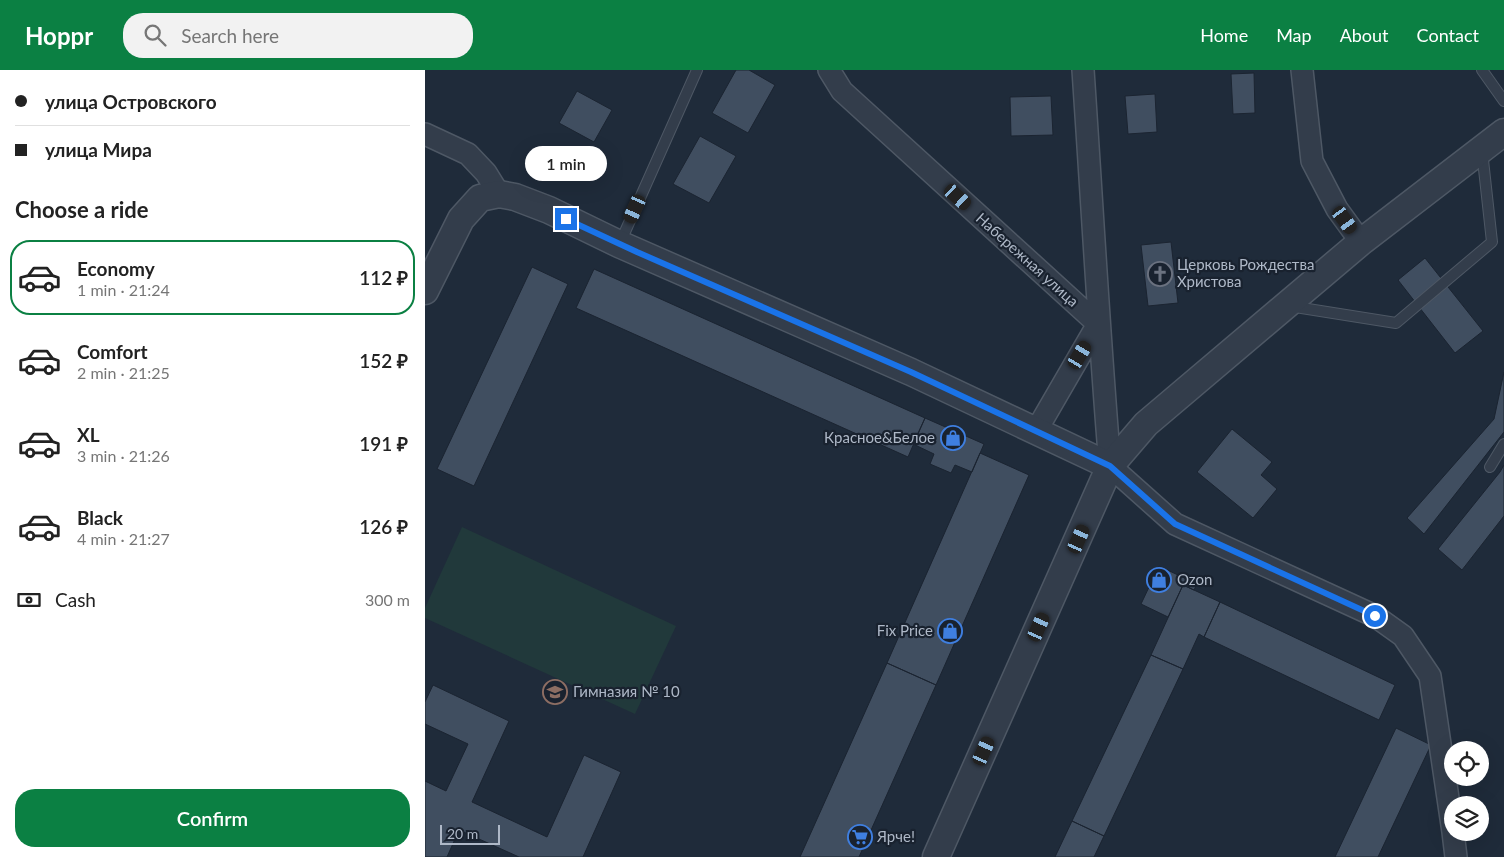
<!DOCTYPE html>
<html lang="en">
<head>
<meta charset="utf-8">
<style>
  :root { --surface:#fff; --page:#f2f2f2; --text:#222; --muted:#767676; --line:#e0e0e0; --accent:#0b8043 }
  body { margin:0; font-family:Lato,sans-serif; background:var(--page); color:var(--text); height:100vh; display:flex; flex-direction:column; font-size:19px; white-space:nowrap }
  * { box-sizing:border-box; margin:0 }
  p { font-size:16px; color:var(--muted) }
  .icon { flex:none; width:28px; height:28px; fill:none; stroke:currentColor; stroke-width:2; stroke-linecap:round; stroke-linejoin:round }
  .map { position:relative; flex:1; overflow:hidden }
  .side { display:flex; flex-direction:column; background:var(--surface); width:425px }
  .side>* { flex:none }
  .top-card { display:grid; align-content:center; height:110px; padding:0 15px; background:var(--surface) }
  .tools { position:absolute; left:1019px; top:671px; display:grid; gap:10px }
  .tools a { display:grid; place-items:center; width:45px; height:45px; border-radius:50%; background:var(--surface); box-shadow:0 5px 20px #0002; font-size:25px }
  .scale { position:absolute; left:15px; bottom:12px; width:60px; box-sizing:border-box; padding-left:5px; border:2px solid #aeb8c7; border-top:0; font-size:14px; line-height:18px; white-space:nowrap; color:#aeb8c7; -webkit-text-stroke:4px #19222f; paint-order:stroke }
  .end { position:absolute; width:22px; height:22px; margin:-11px; border:6px solid #1a73e8; background:#fff; box-shadow:0 0 0 2px #fff }
  .from { border-radius:50% }
  .bubble { position:absolute; height:35px; border-radius:18px; background:var(--surface); box-shadow:0 5px 20px #0002; font-size:16px; font-weight:600; line-height:35px; text-align:center }
  .car { position:absolute; width:15px; height:30px; margin:-15px -8px; border-radius:6px; box-shadow:0 0 4px 1px #0007; background:linear-gradient(#222 24%,#8ab4d8 0 40%,#222 0 76%,#8ab4d8 0 86%,#222 0) }
  .top-card b { display:flex; align-items:center; gap:18px; height:48px; font-size:19px }
  .top-card b+b { border-top:1px solid var(--line) }
  .top-card i { width:12px; height:12px; background:var(--text) }
  ul { padding:0; list-style:none }
  li { display:flex; align-items:center; gap:15px; height:75px; margin:0 10px 8px; padding:0 5px; border:2px solid transparent; border-radius:20px }
  li div { flex:1 }
  li b { display:block; font-size:19px }
  li em { font-style:normal; font-weight:600 }
  li.active { border-color:var(--accent) }
  li>.icon { width:45px; height:45px; stroke-width:1.5 }
  h2 { padding:0 15px; font-size:22px; line-height:60px }
  .pay { display:flex; align-items:center; gap:12px; height:55px; padding:0 15px; font-size:19px }
  .pay p { margin-inline-start:auto }
  .cta { display:flex; gap:10px; margin-top:auto; padding:10px 15px }
  .cta a { flex:1; height:58px; border-radius:20px; background:var(--accent); color:#fff; font-size:20px; font-weight:600; line-height:58px; text-align:center }
  header { display:flex; align-items:center; gap:30px; box-sizing:border-box; height:70px; padding:0 25px; background:var(--accent); color:#fff }
  header strong { font-size:24px }
  nav { display:flex; gap:28px; margin-inline-start:auto; font-size:18px }
  .search { width:350px; height:45px; background:var(--page); display:flex; align-items:center; gap:12px; box-sizing:border-box; padding:0 18px; border-radius:20px; color:var(--muted); font-size:19px }
  main { display:flex; flex:1; min-height:0 }
  .map>svg:first-child { display:block }
  .green { fill:#21393b }
  .building { fill:#404e60; stroke:#1b2431 }
  .lines { fill:none; stroke-linecap:round; stroke-linejoin:round }
  .service-casing { stroke:#4e5865; stroke-width:12 }
  .minor-casing { stroke:#4e5865; stroke-width:24 }
  .tertiary-casing { stroke:#4e5865; stroke-width:29 }
  .service { stroke:#333d4b; stroke-width:10 }
  .minor { stroke:#333d4b; stroke-width:21 }
  .tertiary { stroke:#333d4b; stroke-width:26 }
  .route { stroke:#1a73e8; stroke-width:6 }
  .labels { text-anchor:middle; stroke-width:4.5; stroke-linejoin:round; paint-order:stroke }
  .street-label { font-size:15px; fill:#aeb8c7; stroke:#19222f }
  .poi-label { font-size:15px; fill:#aeb8c7; stroke:#19222f; text-anchor:start }
</style>
</head>
<body>
<header>
<strong>Hoppr</strong>
<div class="search"><svg class="icon" aria-label="search" viewBox="0 0 24 24"><circle cx="10" cy="10" r="6"/><path d="M15 15l6 6"/></svg>Search here</div>
<nav><a>Home</a><a>Map</a><a>About</a><a>Contact</a></nav>
</header>
<main>
<section class="side">
<div class="top-card">
<b><i class="from"></i>улица Островского</b>
<b><i></i>улица Мира</b>
</div>
<h2>Choose a ride</h2>
<ul>
<li class="active"><svg class="icon" aria-label="car" viewBox="0 0 24 24"><path d="M5 17H2v-5l4-1 3-4h7l3 4 3 1v5h-3M9 17h6M6 11h13"/><circle cx="7" cy="17" r="2"/><circle cx="17" cy="17" r="2"/></svg><div><b>Economy</b><p>1 min · 21:24</p></div><em>112 ₽</em></li>
<li><svg class="icon" aria-label="car" viewBox="0 0 24 24"><path d="M5 17H2v-5l4-1 3-4h7l3 4 3 1v5h-3M9 17h6M6 11h13"/><circle cx="7" cy="17" r="2"/><circle cx="17" cy="17" r="2"/></svg><div><b>Comfort</b><p>2 min · 21:25</p></div><em>152 ₽</em></li>
<li><svg class="icon" aria-label="car" viewBox="0 0 24 24"><path d="M5 17H2v-5l4-1 3-4h7l3 4 3 1v5h-3M9 17h6M6 11h13"/><circle cx="7" cy="17" r="2"/><circle cx="17" cy="17" r="2"/></svg><div><b>XL</b><p>3 min · 21:26</p></div><em>191 ₽</em></li>
<li><svg class="icon" aria-label="car" viewBox="0 0 24 24"><path d="M5 17H2v-5l4-1 3-4h7l3 4 3 1v5h-3M9 17h6M6 11h13"/><circle cx="7" cy="17" r="2"/><circle cx="17" cy="17" r="2"/></svg><div><b>Black</b><p>4 min · 21:27</p></div><em>126 ₽</em></li>
</ul>
<div class="pay"><svg class="icon" aria-label="cash" viewBox="0 0 24 24"><path d="M3 7h18v10H3z"/><circle cx="12" cy="12" r="2"/></svg>Cash<p>300 m</p></div>
<div class="cta"><a>Confirm</a></div>
</section>
<div class="map">
<svg width="1079" height="787" viewBox="0 0 1079 787">
  <rect width="100%" height="100%" fill="#1f2b3a"/>
  <path class="green" d="M37 457 251 556 210 644 0 548V538Z"/>
  <path class="building" d="M311 0H324L350 15 323 63 287 43Z
    M829 3 830 43 808 44 806 4Z
    M152 21 187 40 169 72 134 53Z
    M730 24 732 62 703 64 700 26Z
    M626 26 628 65 586 66 585 27Z
    M275 66 311 86 284 133 248 114Z
    M746 172 753 233 723 236 716 175Z
    M1000 188 1058 261 1030 283 973 210Z
    M107 197 143 214 49 416 12 399Z
    M169 199 500 348 483 387 151 238Z
    M1079 302V362L999 464 982 448 1069 349Z
    M500 348 559 374 547 402 530 395 526 403 505 394 509 384 488 374Z
    M807 359 847 392 836 405 852 419 828 448 772 402Z
    M555 383 604 405 511 615 462 593Z
    M1079 395V446L1037 500 1013 479 1075 402Z
    M734 496 772 514 769 520 758 515 743 547 716 534Z
    M758 515 795 532 779 567 774 564 758 599 726 585Z
    M795 532 970 615 954 650 779 567Z
    M726 585 758 599 679 766 647 751Z
    M462 593 511 615 434 787H375Z
    M8 615 84 651 47 732 122 767 159 685 196 702 158 787H94L34 760 22 787H0V711L21 721 43 674 0 654V632Z
    M971 658 1006 675 953 787H910Z
    M647 751 679 766 669 787H630Z"/>
  <g class="lines">
    <defs>
      <path id="service" d="M1057 0 1079 31
        M195 173 272 0
        M864 236 971 253 1067 172 1057 81
        M1065 397 1079 374"/>
      <path id="minor" d="M404 0 417 21 673 254
        M658 0C667 132 674 264 685 396L750 454 950 546 978 566 1005 606 1028 762
        M877 0 887 91 912 139 936 172
        M0 64 43 84 61 103 74 124
        M611 361 673 254
        M1028 762 1031 787"/>
      <path id="tertiary" d="M0 221 36 149 55 128 74 124 90 127 124 140 194 174 486 302 685 396
        M511 787 685 396 721 354 936 172 1079 62"/>
    </defs>
    <use href="#service" class="service-casing"/>
    <use href="#minor" class="minor-casing"/>
    <use href="#tertiary" class="tertiary-casing"/>
    <use href="#service" class="service"/>
    <use href="#minor" class="minor"/>
    <use href="#tertiary" class="tertiary"/>
  </g>
  <g class="lines">
    <path class="route" d="M141 149 212 182 486 302 685 396 750 454 950 546"/>
  </g>
  <defs>
    <symbol id="church-ring" viewBox="-11 -11 22 22"><circle r="9.5" fill="#19222f" stroke="#6b7280" stroke-width="1.5"/><path d="M-1.2-6h2.4v3.5h3.3v2.4h-3.3V6h-2.4V-.1h-3.3v-2.4h3.3Z" fill="#6b7280"/></symbol>
    <symbol id="shop-ring" viewBox="-11 -11 22 22"><circle r="9.5" fill="#19222f" stroke="#3f7fe0" stroke-width="1.5"/><path d="M-5-2.5h2.3a2.7 3.5 0 0 1 5.4 0H5L5.5 6h-11ZM-1.5-2.5h3a1.5 2.3 0 0 0-3 0Z" fill="#3f7fe0"/></symbol>
    <symbol id="school-ring" viewBox="-11 -11 22 22"><circle r="9.5" fill="#19222f" stroke="#8d6e63" stroke-width="1.5"/><path d="M0-5L7-2L0 1L-7-2ZM-4 1L0 2.5L4 1V4Q0 6-4 4Z" fill="#8d6e63"/></symbol>
    <symbol id="supermarket-ring" viewBox="-11 -11 22 22"><circle r="9.5" fill="#19222f" stroke="#3f7fe0" stroke-width="1.5"/><path d="M-6-5.5h2.5l.6 2H6L4.5 2H-2.5L-4.4-4H-6ZM-1.5 3.2a1.3 1.3 0 1 0 .1 0ZM3 3.2a1.3 1.3 0 1 0 .1 0Z" fill="#3f7fe0"/></symbol>
  </defs>
  <g fill-rule="evenodd">
    <use href="#church-ring" x="721" y="190" width="28" height="28"/>
    <use href="#shop-ring" x="514" y="354" width="28" height="28"/>
    <use href="#shop-ring" x="720" y="496" width="28" height="28"/>
    <use href="#shop-ring" x="511" y="547" width="28" height="28"/>
    <use href="#school-ring" x="116" y="608" width="28" height="28"/>
    <use href="#supermarket-ring" x="421" y="753" width="28" height="28"/>
  </g>
  <g class="labels">
    <g class="street-label">
      <text transform="translate(602 190) rotate(42)" y="5">Набережная улица</text>
    </g>
    <g class="poi-label">
      <text x="752" y="200">Церковь Рождества<tspan x="752" dy="17">Христова</tspan></text>
      <text x="510" y="373" text-anchor="end">Красное&amp;Белое</text>
      <text x="752" y="515">Ozon</text>
      <text x="508" y="566" text-anchor="end">Fix Price</text>
      <text x="148" y="627">Гимназия № 10</text>
      <text x="452" y="772">Ярче!</text>
    </g>
  </g>
</svg>
<div class="tools">
<a><svg class="icon" aria-label="locate" viewBox="0 0 24 24"><circle cx="12" cy="12" r="6"/><path d="M12 2v4M12 18v4M2 12h4M18 12h4"/></svg></a>
<a><svg class="icon" aria-label="layers" viewBox="0 0 24 24"><path d="M12 4l9 5-9 5-9-5zM3 14l9 5 9-5"/></svg></a>
</div>
<div class="scale">20 m</div>
<i class="end from" style="left:950px;top:546px"></i>
<i class="end" style="left:141px;top:149px"></i>
<div class="bubble" style="left:100px;top:76px;width:82px">1 min</div>
<i class="car" style="left:533px;top:127px;rotate:132deg"></i>
<i class="car" style="left:210px;top:139px;rotate:204deg"></i>
<i class="car" style="left:920px;top:150px;rotate:144deg"></i>
<i class="car" style="left:655px;top:285px;rotate:31deg"></i>
<i class="car" style="left:654px;top:469px;rotate:24deg"></i>
<i class="car" style="left:614px;top:557px;rotate:24deg"></i>
<i class="car" style="left:559px;top:681px;rotate:24deg"></i>
</div>
</main>
</body>
</html>
